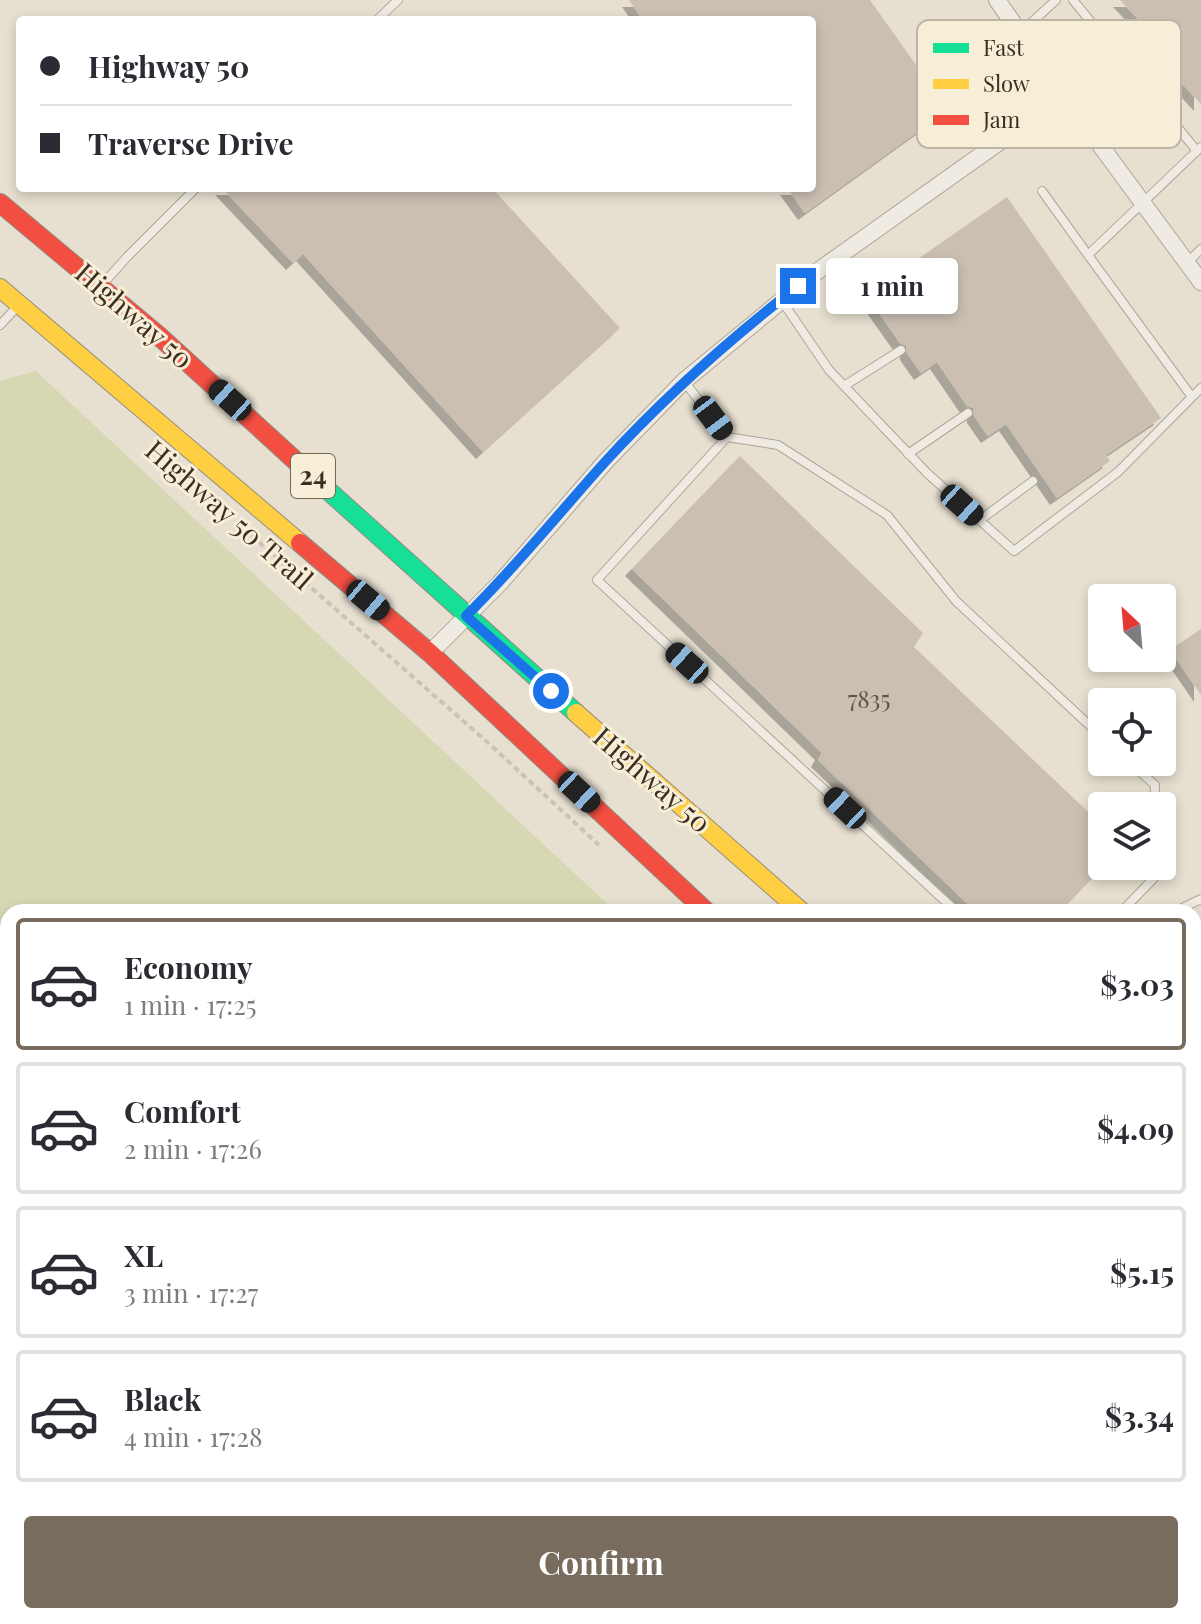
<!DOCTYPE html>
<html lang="en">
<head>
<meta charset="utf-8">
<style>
  :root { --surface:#fff; --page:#f2f2f3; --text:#2b2b33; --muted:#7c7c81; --line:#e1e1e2; --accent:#786c5e }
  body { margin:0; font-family:"Playfair Display",serif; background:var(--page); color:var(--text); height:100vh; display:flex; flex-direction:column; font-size:30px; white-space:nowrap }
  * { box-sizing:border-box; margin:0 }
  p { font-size:26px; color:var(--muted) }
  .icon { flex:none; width:44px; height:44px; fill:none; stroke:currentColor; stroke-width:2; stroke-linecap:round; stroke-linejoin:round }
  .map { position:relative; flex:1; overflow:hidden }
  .sheet { position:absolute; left:0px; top:904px; width:1202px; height:720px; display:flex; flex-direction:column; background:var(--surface); border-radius:24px 24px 0 0; box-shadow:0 4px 12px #0003 }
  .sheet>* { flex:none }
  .banner { position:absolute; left:16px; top:16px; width:800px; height:176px; border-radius:8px; box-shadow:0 4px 12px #0003; display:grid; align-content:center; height:176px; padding:0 24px; background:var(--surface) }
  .needle { width:52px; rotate:334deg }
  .fabs { position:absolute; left:1088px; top:584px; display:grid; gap:16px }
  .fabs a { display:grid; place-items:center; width:88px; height:88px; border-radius:8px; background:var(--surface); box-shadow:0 4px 12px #0003; font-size:40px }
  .end { position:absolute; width:36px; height:36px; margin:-18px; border:10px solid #1a73e8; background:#fff; box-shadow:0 0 0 4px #fff }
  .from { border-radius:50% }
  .bubble { position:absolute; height:56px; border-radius:8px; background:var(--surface); box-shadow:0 4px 12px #0003; font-size:26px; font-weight:700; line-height:56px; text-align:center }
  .car { position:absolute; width:24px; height:48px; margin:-24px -12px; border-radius:10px; box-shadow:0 0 6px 2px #0007; background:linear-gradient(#222 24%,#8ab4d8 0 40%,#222 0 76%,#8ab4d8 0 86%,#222 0) }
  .banner b { display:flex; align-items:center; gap:28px; height:76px; font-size:30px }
  .banner b+b { border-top:2px solid var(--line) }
  .banner i { width:20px; height:20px; background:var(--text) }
  ul { padding:14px 0 0; list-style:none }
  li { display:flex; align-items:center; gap:24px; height:132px; margin:0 16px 12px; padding:0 8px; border:4px solid var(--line); border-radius:8px }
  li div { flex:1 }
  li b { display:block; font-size:30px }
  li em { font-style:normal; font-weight:700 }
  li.on { border-color:var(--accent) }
  li>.icon { width:72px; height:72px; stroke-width:1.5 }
  .action { display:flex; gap:16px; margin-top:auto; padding:16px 24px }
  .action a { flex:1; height:92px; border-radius:8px; background:var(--accent); color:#fff; font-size:32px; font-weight:700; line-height:92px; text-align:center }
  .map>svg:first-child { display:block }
  .farmland { fill:#e6dfc2 }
  .green { fill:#d6d7b3 }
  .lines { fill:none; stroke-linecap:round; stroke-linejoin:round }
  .stream { stroke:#bcccc2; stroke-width:6 }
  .building { fill:#cbbfb2; filter:url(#shadow) }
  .lane-casing { stroke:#ada599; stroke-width:10 }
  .street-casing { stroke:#ada599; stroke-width:18 }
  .fast-casing { stroke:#928b80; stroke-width:20 }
  .slow-casing { stroke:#928b80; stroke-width:20 }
  .jam-casing { stroke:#928b80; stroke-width:20 }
  .path { stroke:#c8c2b9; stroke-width:4; stroke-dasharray:6 4; stroke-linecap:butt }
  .lane { stroke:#efebe3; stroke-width:8 }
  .street { stroke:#efebe3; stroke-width:16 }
  .fast { stroke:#16e098; stroke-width:18 }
  .slow { stroke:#ffcf43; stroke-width:18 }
  .jam { stroke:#f24e42; stroke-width:18 }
  .route { stroke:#1a73e8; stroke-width:10 }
  .labels { text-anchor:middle; stroke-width:6; stroke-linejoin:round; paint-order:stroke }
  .number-label { font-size:24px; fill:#605244 }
  .shield { fill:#f7eed8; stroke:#756857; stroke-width:2 }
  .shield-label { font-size:26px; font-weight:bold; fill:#3d2e20 }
  .street-label { font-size:28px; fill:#3d2e20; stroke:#f7eed8 }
  .key { fill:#f7eed8; stroke:#bfb4a1; stroke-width:2 }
  .key-label { font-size:22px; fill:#3d2e20 }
</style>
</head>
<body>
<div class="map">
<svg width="1201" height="1624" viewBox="0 0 1201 1624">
  <defs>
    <filter id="shadow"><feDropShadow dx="-7" dy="7" stdDeviation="0" flood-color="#0004"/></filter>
  </defs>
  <rect width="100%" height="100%" fill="#e7e0d1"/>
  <path class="farmland" d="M1194 1436 1201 1442V1624H406L407 1616H1194Z"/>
  <path class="green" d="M36 371 616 912H8V1228L0 1207V381Z
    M48 1616H407L406 1624H47Z"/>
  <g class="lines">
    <path class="stream" d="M69 912H72
      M0 979 8 975
      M380 1624 382 1616"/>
  </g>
  <path class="building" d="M629 0H870L948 110 805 213 787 188H812V20H643Z
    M1120 0H1201V104L1160 60 1169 52Z
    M222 188H492L620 328 483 452 303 254 293 263Z
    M1007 197 1161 418 1106 455 1110 461 1057 498 1006 424 988 436 974 416 973 408 967 406 937 362 921 373 907 353 906 346 900 343 866 295Z
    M740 456 923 633 914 647 1102 825V868L1060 912H976L818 760 822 753 632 569Z
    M1201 629V695L1170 650Z"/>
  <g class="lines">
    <defs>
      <path id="lane" d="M1073 0 1197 151
        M377 20 398 0
        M1020 33 1056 0
        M1042 191 1088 255 1201 147
        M1088 255 1192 397 1201 388
        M1187 263 1201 249
        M102 285 127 257 196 188
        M782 301 829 370 927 473 1014 551 1118 472 1192 397
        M0 325 16 308
        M684 381 727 437 597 580 957 912
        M844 386 901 350
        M727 437 778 445 887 515 956 601 1102 737
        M908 454 968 413
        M980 520 1033 481
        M1129 762 1155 785 1154 806
        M1121 912 1154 878V866
        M1174 912 1201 899
        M1194 979 1201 973"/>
      <path id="street" d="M997 0 1064 96 1201 282
        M430 653 500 583 606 461 684 381 815 273 1064 96"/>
      <path id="fast" d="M322 485 576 713
        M1194 1356 1201 1362"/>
      <path id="slow" d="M0 288 300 543
        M576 713 802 912"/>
      <path id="jam" d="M0 203 159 336 322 485
        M300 543 430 653 707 912
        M1194 1256 1201 1262"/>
    </defs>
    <use href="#lane" class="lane-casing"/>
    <use href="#street" class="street-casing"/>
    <use href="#fast" class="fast-casing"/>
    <use href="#slow" class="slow-casing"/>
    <use href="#jam" class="jam-casing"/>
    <path class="path" d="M244 529 485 740 599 845
      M1194 1394 1201 1400"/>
    <use href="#lane" class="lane"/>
    <use href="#street" class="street"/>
    <use href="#fast" class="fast"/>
    <use href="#slow" class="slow"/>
    <use href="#jam" class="jam"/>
  </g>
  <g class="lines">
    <path class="route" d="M551 691 466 616C516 567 559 513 605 462 664 397 729 340 798 286"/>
  </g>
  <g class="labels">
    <g class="number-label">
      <text x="869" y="708">7835</text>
    </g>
    <rect class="shield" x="291" y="454" width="44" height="44" rx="6"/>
    <g class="shield-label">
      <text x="313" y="485">24</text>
    </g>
    <g class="street-label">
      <text transform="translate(134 316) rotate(41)" y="10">Highway 50</text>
      <text transform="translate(229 515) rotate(41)" y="10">Highway 50 Trail</text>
      <text transform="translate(652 780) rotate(41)" y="10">Highway 50</text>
    </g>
  </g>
  <rect x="917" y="20" width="264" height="128" rx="12" class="key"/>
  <rect x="933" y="43" width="36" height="10" fill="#16e098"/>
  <rect x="933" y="79" width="36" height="10" fill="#ffcf43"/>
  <rect x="933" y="115" width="36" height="10" fill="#f24e42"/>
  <g class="key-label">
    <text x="983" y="56">Fast</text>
    <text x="983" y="92">Slow</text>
    <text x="983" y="128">Jam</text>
  </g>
</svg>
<div class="fabs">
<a><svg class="needle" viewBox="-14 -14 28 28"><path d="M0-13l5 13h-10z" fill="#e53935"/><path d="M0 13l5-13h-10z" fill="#7c7c81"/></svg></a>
<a><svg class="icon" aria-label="locate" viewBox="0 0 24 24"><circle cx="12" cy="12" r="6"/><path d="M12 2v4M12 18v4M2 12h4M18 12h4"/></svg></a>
<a><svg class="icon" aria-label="layers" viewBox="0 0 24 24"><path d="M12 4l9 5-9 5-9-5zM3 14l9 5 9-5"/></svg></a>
</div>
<i class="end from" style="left:551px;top:691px"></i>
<i class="end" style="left:798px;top:286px"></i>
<div class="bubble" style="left:826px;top:258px;width:132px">1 min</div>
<i class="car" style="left:230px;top:400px;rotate:312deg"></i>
<i class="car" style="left:713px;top:418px;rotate:143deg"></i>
<i class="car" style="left:962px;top:505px;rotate:132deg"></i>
<i class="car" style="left:368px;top:600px;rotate:130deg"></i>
<i class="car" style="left:687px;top:663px;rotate:312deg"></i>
<i class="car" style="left:579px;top:792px;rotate:133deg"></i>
<i class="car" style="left:845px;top:808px;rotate:313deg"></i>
<div class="banner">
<b><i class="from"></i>Highway 50</b>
<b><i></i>Traverse Drive</b>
</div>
<section class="sheet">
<ul>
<li class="on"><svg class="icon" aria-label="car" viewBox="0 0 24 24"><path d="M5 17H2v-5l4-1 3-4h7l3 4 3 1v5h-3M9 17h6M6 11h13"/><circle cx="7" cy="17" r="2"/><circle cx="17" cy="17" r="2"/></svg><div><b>Economy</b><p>1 min · 17:25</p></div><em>$3.03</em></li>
<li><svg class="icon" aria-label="car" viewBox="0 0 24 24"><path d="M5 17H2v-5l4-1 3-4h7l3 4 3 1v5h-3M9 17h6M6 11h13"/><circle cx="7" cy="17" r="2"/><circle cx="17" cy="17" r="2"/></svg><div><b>Comfort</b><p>2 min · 17:26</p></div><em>$4.09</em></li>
<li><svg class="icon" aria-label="car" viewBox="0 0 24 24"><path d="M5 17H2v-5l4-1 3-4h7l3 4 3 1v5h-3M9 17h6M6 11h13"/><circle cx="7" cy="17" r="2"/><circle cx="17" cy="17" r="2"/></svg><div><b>XL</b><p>3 min · 17:27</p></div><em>$5.15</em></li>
<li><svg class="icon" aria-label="car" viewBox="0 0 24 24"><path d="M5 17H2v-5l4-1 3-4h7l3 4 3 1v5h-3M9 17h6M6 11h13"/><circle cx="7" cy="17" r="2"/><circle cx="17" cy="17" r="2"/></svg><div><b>Black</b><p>4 min · 17:28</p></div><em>$3.34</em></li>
</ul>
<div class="action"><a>Confirm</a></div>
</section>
</div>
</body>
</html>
